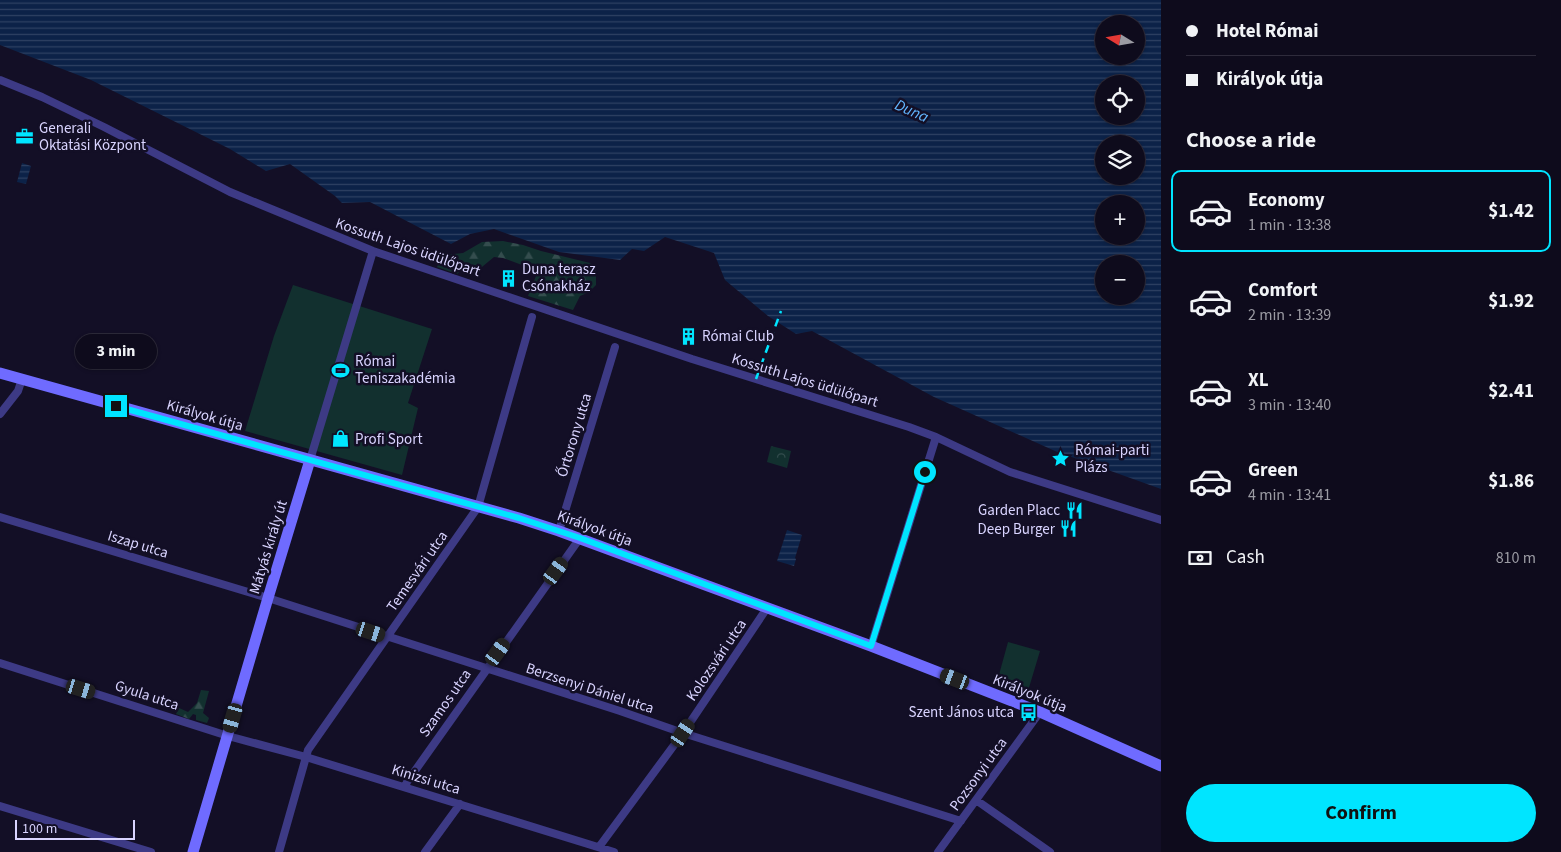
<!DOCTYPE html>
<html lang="en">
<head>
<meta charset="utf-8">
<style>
  :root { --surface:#0e0b1c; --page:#171425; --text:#f1f3f6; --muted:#9b9ba3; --line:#2e2b3b; --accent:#00e5ff }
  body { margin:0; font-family:"Source Sans 3",sans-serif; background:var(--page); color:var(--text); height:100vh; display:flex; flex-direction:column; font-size:19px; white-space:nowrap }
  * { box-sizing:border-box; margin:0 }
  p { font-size:16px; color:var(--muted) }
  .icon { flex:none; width:28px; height:28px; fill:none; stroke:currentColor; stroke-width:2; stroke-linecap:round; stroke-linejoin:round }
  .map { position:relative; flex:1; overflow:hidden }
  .sheet { display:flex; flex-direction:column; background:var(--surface); width:400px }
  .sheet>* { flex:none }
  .guide { display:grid; align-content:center; height:110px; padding:0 25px; background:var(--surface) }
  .needle { width:32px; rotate:281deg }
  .controls { position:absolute; left:1095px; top:15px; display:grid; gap:10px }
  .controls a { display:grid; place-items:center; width:50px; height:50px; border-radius:50%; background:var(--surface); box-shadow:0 1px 4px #0004,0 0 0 1px var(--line); font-size:25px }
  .scale { position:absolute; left:15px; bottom:12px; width:120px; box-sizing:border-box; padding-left:5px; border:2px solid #d9d4ff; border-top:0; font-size:14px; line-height:18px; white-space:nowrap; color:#d9d4ff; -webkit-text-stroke:4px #130f26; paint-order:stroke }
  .end { position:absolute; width:22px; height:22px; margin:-11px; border:6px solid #00e5ff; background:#111; box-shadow:0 0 0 2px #111 }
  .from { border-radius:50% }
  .bubble { position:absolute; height:35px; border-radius:18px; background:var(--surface); box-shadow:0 1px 4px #0004,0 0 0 1px var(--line); font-size:16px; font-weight:700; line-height:35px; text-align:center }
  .car { position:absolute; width:15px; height:30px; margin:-15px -8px; border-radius:6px; box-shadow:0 0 4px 1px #0007; background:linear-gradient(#222 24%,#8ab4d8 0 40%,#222 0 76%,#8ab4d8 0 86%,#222 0) }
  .guide b { display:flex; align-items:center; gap:18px; height:48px; font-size:19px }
  .guide b+b { border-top:1px solid var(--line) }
  .guide i { width:12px; height:12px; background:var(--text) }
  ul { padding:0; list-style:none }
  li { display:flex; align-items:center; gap:15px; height:82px; margin:0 10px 8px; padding:0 15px; border:2px solid transparent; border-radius:10px }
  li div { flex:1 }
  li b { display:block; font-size:19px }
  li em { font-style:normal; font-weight:700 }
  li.current { border-color:var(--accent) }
  li>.icon { width:45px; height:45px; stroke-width:1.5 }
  h2 { padding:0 25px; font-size:22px; line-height:60px }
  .pay { display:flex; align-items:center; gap:12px; height:55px; padding:0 25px; font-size:19px }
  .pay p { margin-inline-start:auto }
  .button { display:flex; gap:10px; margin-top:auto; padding:10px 25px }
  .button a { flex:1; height:58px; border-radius:30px; background:var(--accent); color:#111; font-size:20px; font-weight:700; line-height:58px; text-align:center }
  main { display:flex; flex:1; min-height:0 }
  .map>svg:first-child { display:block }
  .green { fill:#12302f }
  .forest { fill:url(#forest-firs) }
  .park { fill:url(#park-crowns) }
  .water { fill:url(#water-rules); fill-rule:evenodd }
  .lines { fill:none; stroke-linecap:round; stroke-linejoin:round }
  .street { stroke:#3d3a85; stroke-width:8 }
  .secondary { stroke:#6f6bff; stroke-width:11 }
  .rail { stroke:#00e5ff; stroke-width:2.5; stroke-dasharray:8 6; stroke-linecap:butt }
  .route { stroke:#00e5ff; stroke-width:6 }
  .labels { text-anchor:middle; stroke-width:5; stroke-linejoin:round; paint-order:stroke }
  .poi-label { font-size:15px; fill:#d9d4ff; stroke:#130f26; text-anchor:start }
  .street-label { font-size:15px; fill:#d9d4ff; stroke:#130f26 }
  .water-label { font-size:16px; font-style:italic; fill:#62b6ff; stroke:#130f26 }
</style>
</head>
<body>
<main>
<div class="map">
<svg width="1161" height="852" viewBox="0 0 1161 852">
  <defs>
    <pattern id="forest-firs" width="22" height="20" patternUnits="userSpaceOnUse" patternTransform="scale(1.25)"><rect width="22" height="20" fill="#12302f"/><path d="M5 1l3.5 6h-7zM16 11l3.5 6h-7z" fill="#344d4e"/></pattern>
    <pattern id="park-crowns" width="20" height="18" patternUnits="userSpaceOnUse" patternTransform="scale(1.25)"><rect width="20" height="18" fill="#12302f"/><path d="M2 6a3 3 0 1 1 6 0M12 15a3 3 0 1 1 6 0" fill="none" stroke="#344d4e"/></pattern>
    <pattern id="water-rules" width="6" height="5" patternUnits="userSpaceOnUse" patternTransform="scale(1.25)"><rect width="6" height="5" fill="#0c2248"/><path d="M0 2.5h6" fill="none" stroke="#2f4163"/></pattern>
  </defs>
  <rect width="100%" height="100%" fill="#130f26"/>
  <path class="green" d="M293 285 432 329 408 403 418 408 402 475 245 431 274 336Z
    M1008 642 1040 651 1028 691 997 682Z"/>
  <path class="forest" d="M503 241 523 245 541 251 590 263 596 267V285L589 292 580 296 573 310 528 296 538 271 503 258 494 257 477 271 463 269 457 274 437 267 443 254H454L463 253 482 242Z
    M201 690 209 691 203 713 209 718 207 723 196 720V715L193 714 189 719 176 714 179 708 188 712 197 703Z"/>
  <path class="park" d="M771 446 791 451 787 468 767 462Z"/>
  <path class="water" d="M0 0H1161V489L1055 451 934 397 812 331 796 334 768 316 725 280 714 253 665 237 644 251 632 249 620 260 559 252 494 229 470 234 451 244 370 202 342 203 335 196 290 164 266 171 230 149 91 80 0 45ZM1104 24H1136V56H1104ZM1104 84H1136V116H1104ZM1104 144H1136V176H1104ZM1104 204H1136V236H1104ZM1104 264H1136V296H1104Z
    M22 163 31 166 26 184 17 182Z
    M787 530 802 535 795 558 796 559 794 566 777 561Z"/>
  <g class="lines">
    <path class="street" d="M0 80 42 97 104 127 230 192 373 251 692 359 909 427 936 437 1010 472 1161 520
      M0 414 18 391 22 379
      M310 460 373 251
      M0 517 268 598 620 711 683 733 961 821
      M559 531 615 347
      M871 646 936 437
      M0 663 228 736 306 757 614 852
      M405 787 407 782 580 538
      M976 800 1050 852
      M0 806 151 852
      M599 847 683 733 767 608
      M279 852 308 750 478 507 532 317
      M425 852 460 804
      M938 852 1040 712"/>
    <path class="secondary" d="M0 373 519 518 559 531 871 646 1040 712 1161 766
      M193 852 268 598 310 460"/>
    <path class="rail" d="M756 379 781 311"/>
  </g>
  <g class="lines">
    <path class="route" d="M116 406 519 518 580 538 871 646 925 472"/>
  </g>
  <defs>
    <symbol id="office-bare" viewBox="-9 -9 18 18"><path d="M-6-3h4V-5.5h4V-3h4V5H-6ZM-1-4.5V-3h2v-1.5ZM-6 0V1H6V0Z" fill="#00e5ff" stroke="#130f26" stroke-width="2.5" paint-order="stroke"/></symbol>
    <symbol id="building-bare" viewBox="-9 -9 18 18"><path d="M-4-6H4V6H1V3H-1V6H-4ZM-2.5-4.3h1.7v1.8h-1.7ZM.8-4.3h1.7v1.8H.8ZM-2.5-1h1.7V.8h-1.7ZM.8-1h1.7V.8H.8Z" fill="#00e5ff" stroke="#130f26" stroke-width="2.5" paint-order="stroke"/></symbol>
    <symbol id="stadium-bare" viewBox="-9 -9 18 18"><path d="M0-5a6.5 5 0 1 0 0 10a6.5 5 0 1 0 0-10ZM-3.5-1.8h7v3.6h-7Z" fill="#00e5ff" stroke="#130f26" stroke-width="2.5" paint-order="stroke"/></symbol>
    <symbol id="shop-bare" viewBox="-9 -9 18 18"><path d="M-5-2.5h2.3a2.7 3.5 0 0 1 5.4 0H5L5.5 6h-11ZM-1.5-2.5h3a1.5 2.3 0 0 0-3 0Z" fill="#00e5ff" stroke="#130f26" stroke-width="2.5" paint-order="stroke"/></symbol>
    <symbol id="sight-bare" viewBox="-9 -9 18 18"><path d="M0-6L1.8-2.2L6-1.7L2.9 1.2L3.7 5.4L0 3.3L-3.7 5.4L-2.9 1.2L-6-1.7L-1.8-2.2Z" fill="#00e5ff" stroke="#130f26" stroke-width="2.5" paint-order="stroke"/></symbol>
    <symbol id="restaurant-bare" viewBox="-9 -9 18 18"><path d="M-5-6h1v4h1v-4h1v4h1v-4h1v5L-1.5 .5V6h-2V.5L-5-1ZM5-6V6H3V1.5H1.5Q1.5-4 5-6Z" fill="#00e5ff" stroke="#130f26" stroke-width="2.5" paint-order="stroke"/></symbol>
    <symbol id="bus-bare" viewBox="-9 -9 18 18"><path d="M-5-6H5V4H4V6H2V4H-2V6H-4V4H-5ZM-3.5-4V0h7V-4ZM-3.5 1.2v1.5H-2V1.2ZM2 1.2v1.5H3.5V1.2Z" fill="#00e5ff" stroke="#130f26" stroke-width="2.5" paint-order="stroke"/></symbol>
  </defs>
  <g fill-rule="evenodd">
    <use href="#office-bare" x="12" y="124" width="25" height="25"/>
    <use href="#building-bare" x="496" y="266" width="25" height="25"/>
    <use href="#building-bare" x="676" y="324" width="25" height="25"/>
    <use href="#stadium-bare" x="328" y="358" width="25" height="25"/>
    <use href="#shop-bare" x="328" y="426" width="25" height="25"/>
    <use href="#sight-bare" x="1048" y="446" width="25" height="25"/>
    <use href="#restaurant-bare" x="1062" y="498" width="25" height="25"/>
    <use href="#restaurant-bare" x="1056" y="516" width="25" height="25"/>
    <use href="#bus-bare" x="1016" y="700" width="25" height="25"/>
  </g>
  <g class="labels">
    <g class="poi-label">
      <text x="39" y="133">Generali<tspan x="39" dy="17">Oktatási Központ</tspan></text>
      <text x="522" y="274">Duna terasz<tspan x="522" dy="17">Csónakház</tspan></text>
      <text x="702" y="341">Római Club</text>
      <text x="355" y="366">Római<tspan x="355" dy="17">Teniszakadémia</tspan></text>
      <text x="355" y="444">Profi Sport</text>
      <text x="1075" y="455">Római-parti<tspan x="1075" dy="17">Plázs</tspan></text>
      <text x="1060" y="515" text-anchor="end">Garden Placc</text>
      <text x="1055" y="534" text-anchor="end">Deep Burger</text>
      <text x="1014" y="717" text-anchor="end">Szent János utca</text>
    </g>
    <g class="street-label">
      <text transform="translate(408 247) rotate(19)" y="5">Kossuth Lajos üdülőpart</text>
      <text transform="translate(805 380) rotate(17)" y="5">Kossuth Lajos üdülőpart</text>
      <text transform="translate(205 415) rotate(16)" y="5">Királyok útja</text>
      <text transform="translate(574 435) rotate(-73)" y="5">Őrtorony utca</text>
      <text transform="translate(595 528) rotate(20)" y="5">Királyok útja</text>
      <text transform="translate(138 544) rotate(17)" y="5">Iszap utca</text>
      <text transform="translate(268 547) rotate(-73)" y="5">Mátyás király út</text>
      <text transform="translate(417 571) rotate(-55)" y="5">Temesvári utca</text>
      <text transform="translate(716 660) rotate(-56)" y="5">Kolozsvári utca</text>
      <text transform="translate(590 688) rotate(18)" y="5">Berzsenyi Dániel utca</text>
      <text transform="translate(1030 693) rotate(22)" y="5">Királyok útja</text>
      <text transform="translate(147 695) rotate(18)" y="5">Gyula utca</text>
      <text transform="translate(445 703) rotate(-55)" y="5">Szamos utca</text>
      <text transform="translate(978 774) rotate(-54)" y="5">Pozsonyi utca</text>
      <text transform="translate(426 779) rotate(17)" y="5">Kinizsi utca</text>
    </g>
    <g class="water-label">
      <text transform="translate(912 110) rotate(24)" y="6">Duna</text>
    </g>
  </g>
</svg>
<div class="controls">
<a><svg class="needle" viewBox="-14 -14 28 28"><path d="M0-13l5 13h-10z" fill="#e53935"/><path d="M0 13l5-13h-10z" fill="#9b9ba3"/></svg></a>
<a><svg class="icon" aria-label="locate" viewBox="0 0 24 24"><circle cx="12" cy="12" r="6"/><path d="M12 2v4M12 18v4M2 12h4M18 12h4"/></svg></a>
<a><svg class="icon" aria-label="layers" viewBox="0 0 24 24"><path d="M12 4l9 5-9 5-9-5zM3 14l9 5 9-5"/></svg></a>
<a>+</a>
<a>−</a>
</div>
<div class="scale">100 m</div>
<i class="end from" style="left:925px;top:472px"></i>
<i class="end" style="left:116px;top:406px"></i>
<div class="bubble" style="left:75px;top:334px;width:82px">3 min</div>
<i class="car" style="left:556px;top:571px;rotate:36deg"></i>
<i class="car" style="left:371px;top:632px;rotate:108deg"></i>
<i class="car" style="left:498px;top:652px;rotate:36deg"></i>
<i class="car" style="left:955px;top:679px;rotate:291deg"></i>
<i class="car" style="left:81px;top:689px;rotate:107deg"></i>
<i class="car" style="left:233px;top:718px;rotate:196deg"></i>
<i class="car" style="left:683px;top:733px;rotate:34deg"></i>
</div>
<section class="sheet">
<div class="guide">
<b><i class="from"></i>Hotel Római</b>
<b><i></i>Királyok útja</b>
</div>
<h2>Choose a ride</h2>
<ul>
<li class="current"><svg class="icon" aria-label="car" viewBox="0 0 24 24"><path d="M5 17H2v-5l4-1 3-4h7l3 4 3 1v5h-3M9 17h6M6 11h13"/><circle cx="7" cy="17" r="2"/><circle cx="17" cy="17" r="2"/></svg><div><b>Economy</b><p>1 min · 13:38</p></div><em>$1.42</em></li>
<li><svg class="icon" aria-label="car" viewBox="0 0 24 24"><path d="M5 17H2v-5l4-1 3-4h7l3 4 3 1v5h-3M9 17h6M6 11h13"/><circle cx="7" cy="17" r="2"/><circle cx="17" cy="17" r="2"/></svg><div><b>Comfort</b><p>2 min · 13:39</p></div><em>$1.92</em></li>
<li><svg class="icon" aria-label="car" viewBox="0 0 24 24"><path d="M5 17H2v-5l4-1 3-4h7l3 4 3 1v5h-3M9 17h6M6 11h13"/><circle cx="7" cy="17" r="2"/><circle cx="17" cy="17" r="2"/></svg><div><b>XL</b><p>3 min · 13:40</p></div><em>$2.41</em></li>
<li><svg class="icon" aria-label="car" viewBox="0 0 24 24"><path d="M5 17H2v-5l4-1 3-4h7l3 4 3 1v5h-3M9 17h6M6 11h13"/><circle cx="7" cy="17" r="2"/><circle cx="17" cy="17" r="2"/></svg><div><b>Green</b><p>4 min · 13:41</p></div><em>$1.86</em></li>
</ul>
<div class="pay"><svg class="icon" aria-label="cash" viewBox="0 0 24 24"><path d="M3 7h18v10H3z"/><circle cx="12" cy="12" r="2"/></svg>Cash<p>810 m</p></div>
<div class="button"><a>Confirm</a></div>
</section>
</main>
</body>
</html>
